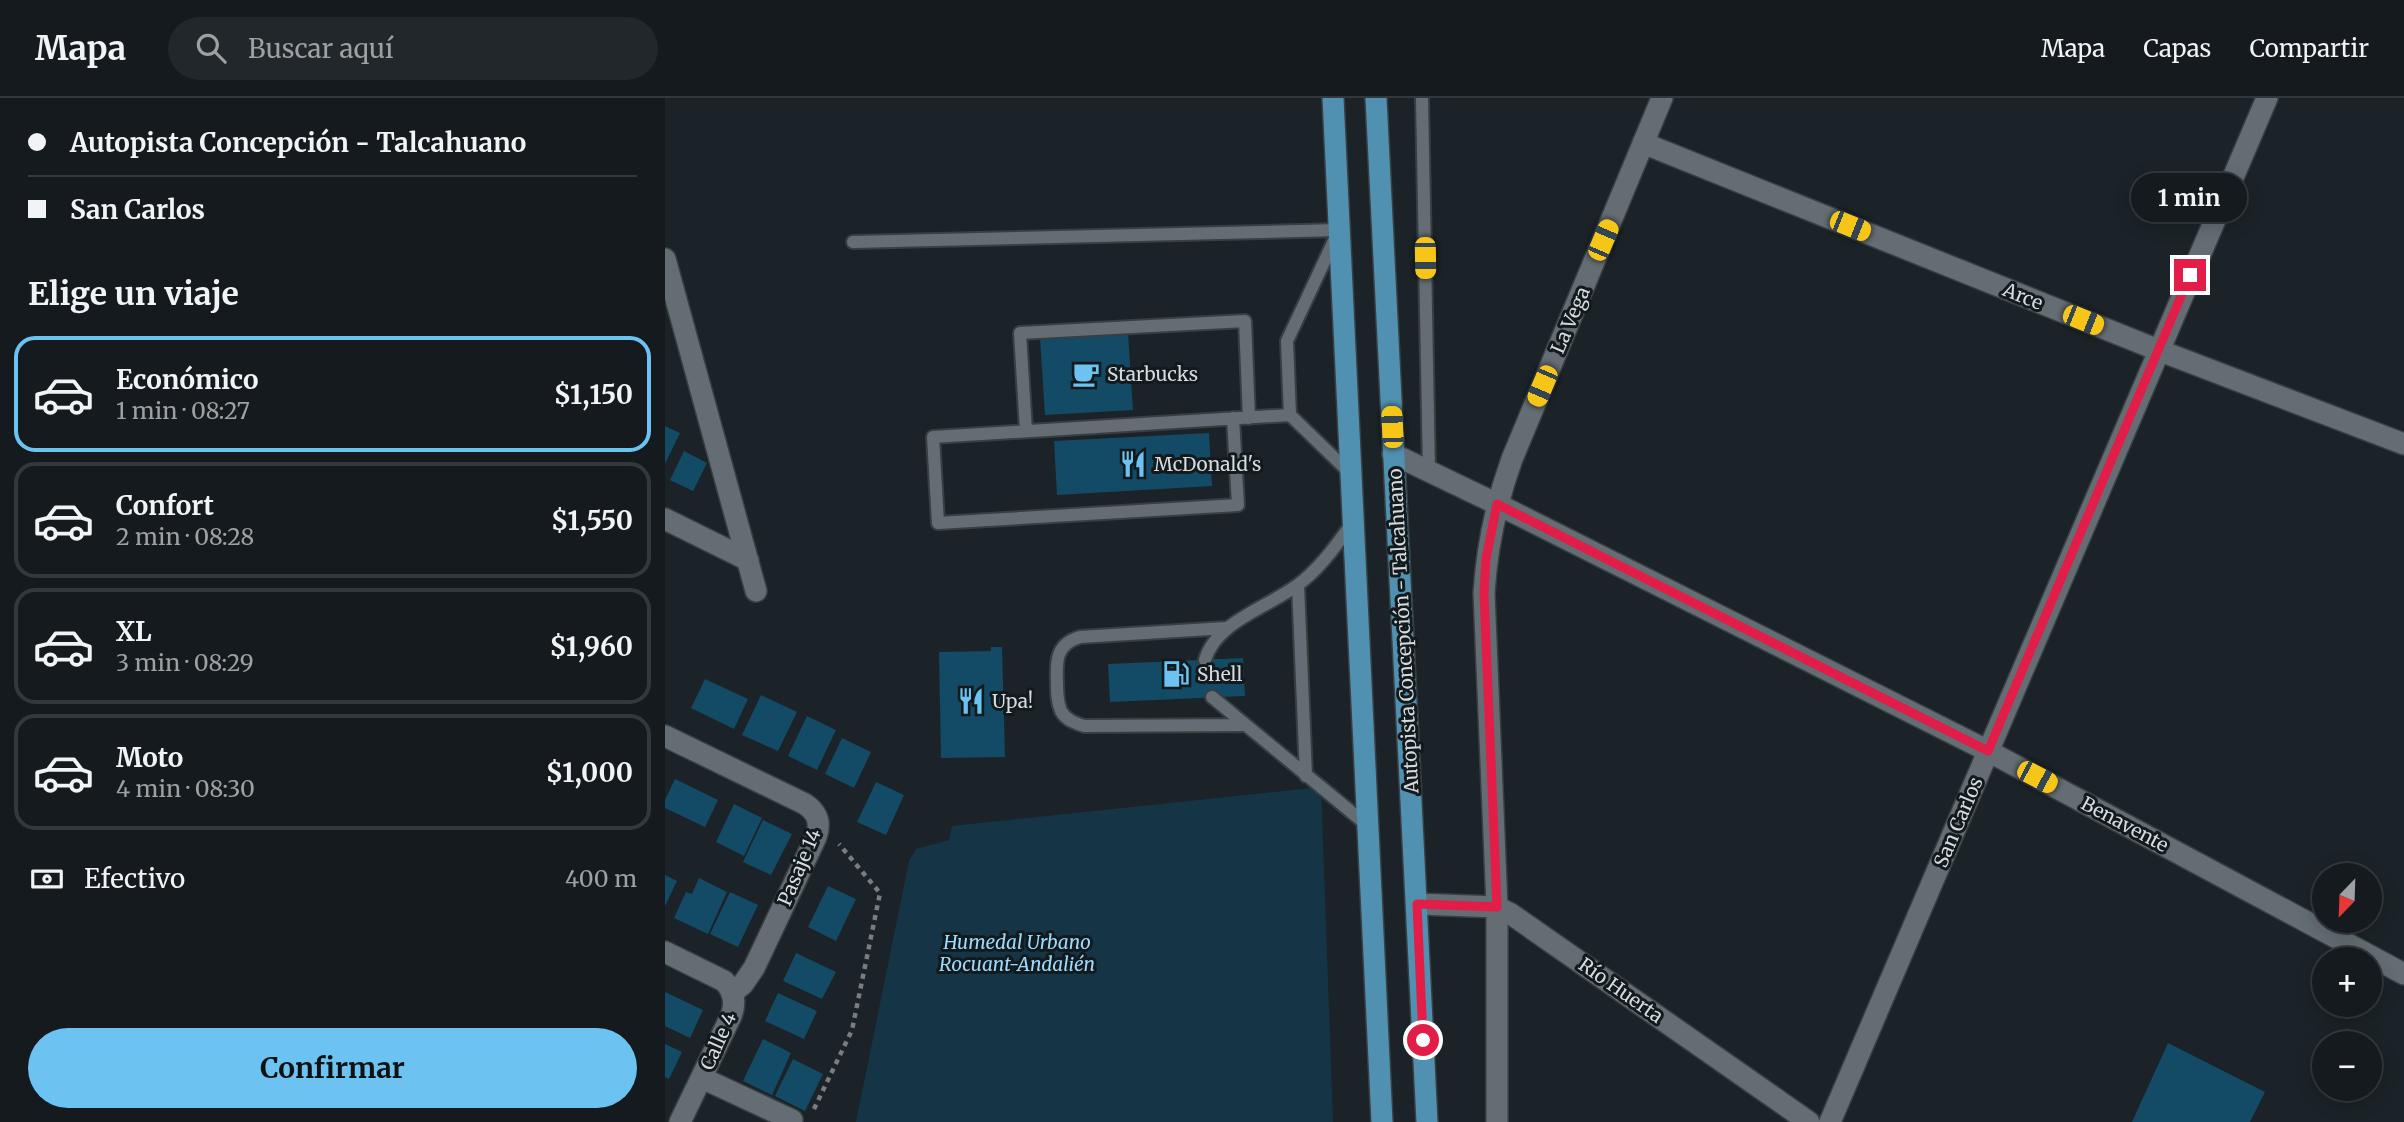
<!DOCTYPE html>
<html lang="es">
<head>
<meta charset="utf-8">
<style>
  :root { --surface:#141a1e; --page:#21272b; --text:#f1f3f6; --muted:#9da1a4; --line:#33383c; --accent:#6cc3f2 }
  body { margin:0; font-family:Merriweather,serif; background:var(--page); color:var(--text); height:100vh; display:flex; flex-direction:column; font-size:26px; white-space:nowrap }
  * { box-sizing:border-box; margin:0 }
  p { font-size:23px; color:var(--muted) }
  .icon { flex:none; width:38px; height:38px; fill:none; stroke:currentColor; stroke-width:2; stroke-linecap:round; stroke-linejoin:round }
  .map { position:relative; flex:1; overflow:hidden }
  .panel { display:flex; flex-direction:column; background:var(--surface); width:665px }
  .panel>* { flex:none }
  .hud { display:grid; align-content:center; height:154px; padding:0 28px; background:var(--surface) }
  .needle { width:46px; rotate:203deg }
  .controls { position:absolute; left:1647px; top:765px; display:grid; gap:14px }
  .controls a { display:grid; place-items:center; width:70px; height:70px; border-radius:50%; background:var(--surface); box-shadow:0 4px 18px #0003,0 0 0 2px var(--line); font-size:35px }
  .end { position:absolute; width:32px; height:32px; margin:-16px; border:9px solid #e11d48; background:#fff; box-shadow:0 0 0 4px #fff }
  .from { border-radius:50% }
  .bubble { position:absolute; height:49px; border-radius:24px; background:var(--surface); box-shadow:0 4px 18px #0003,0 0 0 2px var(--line); font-size:23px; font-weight:700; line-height:49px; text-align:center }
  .car { position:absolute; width:21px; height:42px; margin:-21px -10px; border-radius:9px; box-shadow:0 0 5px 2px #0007; background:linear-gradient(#f5c518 24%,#345 0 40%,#f5c518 0 76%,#345 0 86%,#f5c518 0) }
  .hud b { display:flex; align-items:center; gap:24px; height:66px; font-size:26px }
  .hud b+b { border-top:2px solid var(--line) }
  .hud i { width:18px; height:18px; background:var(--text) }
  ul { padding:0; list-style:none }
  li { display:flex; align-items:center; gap:21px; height:116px; margin:0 14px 10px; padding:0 14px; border:4px solid var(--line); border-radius:21px }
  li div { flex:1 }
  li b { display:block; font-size:26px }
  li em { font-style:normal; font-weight:700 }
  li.on { border-color:var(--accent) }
  li>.icon { width:63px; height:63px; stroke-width:1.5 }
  h2 { padding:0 28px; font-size:32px; line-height:84px }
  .pay { display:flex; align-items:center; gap:18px; height:77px; padding:0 28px; font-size:26px }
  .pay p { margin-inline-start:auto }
  .button { display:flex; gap:14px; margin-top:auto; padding:14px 28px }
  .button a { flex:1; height:80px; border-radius:42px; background:var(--accent); color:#111; font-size:28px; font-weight:700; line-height:80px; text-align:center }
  header { display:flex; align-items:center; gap:42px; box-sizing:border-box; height:98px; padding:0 35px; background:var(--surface); border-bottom:2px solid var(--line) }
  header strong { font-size:33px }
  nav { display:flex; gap:38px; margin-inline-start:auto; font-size:24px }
  .search { width:490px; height:63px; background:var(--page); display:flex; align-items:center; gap:18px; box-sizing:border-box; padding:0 24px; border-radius:38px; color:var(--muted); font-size:26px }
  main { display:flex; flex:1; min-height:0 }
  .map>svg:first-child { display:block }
  .green { fill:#153546 }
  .building { fill:#134a65 }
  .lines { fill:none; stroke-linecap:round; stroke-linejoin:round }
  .lane-casing { stroke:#383e41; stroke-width:16 }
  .street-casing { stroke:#383e41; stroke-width:24 }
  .primary-casing { stroke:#383e41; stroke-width:24 }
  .path { stroke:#777d81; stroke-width:4.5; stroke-dasharray:5 5; stroke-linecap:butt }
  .lane { stroke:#646d73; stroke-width:12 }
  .street { stroke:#646d73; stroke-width:21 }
  .primary { stroke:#5090b1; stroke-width:21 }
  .route { stroke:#e11d48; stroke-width:9 }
  .labels { text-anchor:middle; stroke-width:6; stroke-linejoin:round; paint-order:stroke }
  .street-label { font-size:19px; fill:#d6dbde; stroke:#121a1e }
  .poi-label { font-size:19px; fill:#d6dbde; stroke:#121a1e; text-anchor:start }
  .park-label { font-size:19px; font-style:italic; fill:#9cdafe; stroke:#121a1e }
</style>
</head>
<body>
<header>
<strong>Mapa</strong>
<div class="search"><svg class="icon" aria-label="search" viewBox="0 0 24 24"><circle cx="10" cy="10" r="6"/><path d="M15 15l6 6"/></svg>Buscar aquí</div>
<nav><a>Mapa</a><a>Capas</a><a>Compartir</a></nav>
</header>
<main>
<section class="panel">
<div class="hud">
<b><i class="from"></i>Autopista Concepción - Talcahuano</b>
<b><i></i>San Carlos</b>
</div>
<h2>Elige un viaje</h2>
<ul>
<li class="on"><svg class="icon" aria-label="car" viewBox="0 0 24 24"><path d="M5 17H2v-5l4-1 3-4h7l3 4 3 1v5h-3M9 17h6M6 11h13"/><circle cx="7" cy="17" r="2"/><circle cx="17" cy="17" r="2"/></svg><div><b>Económico</b><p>1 min · 08:27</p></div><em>$1,150</em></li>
<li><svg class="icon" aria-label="car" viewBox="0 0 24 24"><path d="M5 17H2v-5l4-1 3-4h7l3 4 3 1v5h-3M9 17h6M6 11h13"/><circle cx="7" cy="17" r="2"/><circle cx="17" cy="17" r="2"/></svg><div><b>Confort</b><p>2 min · 08:28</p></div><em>$1,550</em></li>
<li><svg class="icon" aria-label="car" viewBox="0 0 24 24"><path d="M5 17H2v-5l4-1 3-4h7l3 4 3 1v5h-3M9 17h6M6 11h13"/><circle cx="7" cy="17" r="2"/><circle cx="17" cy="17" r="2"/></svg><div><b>XL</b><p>3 min · 08:29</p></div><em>$1,960</em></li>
<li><svg class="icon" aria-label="car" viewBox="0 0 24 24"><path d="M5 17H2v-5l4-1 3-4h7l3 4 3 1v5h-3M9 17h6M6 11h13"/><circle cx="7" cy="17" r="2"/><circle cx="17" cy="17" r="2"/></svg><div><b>Moto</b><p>4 min · 08:30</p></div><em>$1,000</em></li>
</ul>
<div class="pay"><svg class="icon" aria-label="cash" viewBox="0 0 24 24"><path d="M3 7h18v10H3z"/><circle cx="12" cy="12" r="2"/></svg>Efectivo<p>400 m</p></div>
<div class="button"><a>Confirmar</a></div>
</section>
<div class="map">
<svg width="1739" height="1024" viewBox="0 0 1739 1024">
  <rect width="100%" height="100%" fill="#1b2328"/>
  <path class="green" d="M656 689 668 1024H191L244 763 251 751 284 742 287 728Z"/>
  <path class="building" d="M463 235 468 312 380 317 375 240Z
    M0 328 15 335 0 366Z
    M544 335 547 388 392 397 389 343Z
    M19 353 42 365 28 393 5 382Z
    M326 549H337L340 659 276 660 274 554 326 553Z
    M578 560 580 598 445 604 443 566Z
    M40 581 83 601 69 631 26 610Z
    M96 597 132 614 113 653 77 637Z
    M142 618 171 632 152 672 123 658Z
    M177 640 206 654 189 690 160 676Z
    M10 681 53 702 40 729 0 710V702Z
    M211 684 239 697 221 737 192 724Z
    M69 706 97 720 79 758 51 744Z
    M98 722 127 736 106 777 78 764Z
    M0 777 12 783 0 808Z
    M34 780 62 794 43 836 9 820 21 794 27 796Z
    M163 788 191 801 171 843 143 829Z
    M65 794 93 807 73 849 45 836Z
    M131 855 171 874 157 901 118 883Z
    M0 894 38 912 25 940 0 928Z
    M113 895 152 913 139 941 100 923Z
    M98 941 126 955 107 997 78 983Z
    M1503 945 1600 994 1585 1024H1467Z
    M0 946 17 954 4 981 0 979Z
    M128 961 158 976 140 1013 110 998Z"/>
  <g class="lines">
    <defs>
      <path id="lane" d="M757 0 764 373
        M188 144 674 132 622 243 625 317 685 375
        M568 320 573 407 273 425 268 339C387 332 506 325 625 317
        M361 333 355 235 580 223 584 320
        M633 487 641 678
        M561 530 415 539C391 546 391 563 392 584 392 594 392 604 396 613 401 622 410 625 419 628L578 627
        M540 562C552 521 609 508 639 482 658 466 673 445 688 424
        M547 599 702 727"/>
      <path id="street" d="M978 45 1493 252 1739 346
        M0 161 91 493
        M728 356 832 406 1323 653 1739 876
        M0 421 83 462
        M0 638 140 706C153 715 156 725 151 739L89 870 78 886 67 895
        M752 806 832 809 846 816 1144 1024
        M0 854 59 883C69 893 71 905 66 918L15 1024
        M37 980 127 1022
        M832 1024V809L819 495C822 449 831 405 847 361L997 0
        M1165 1024 1602 0"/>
      <path id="primary" d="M668 0 717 1024
        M711 0 762 1024"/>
    </defs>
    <use href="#lane" class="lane-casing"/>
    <use href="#street" class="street-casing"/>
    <use href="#primary" class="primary-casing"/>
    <path class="path" d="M149 1011 187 932 215 795 174 746"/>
    <use href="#lane" class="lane"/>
    <use href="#street" class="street"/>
    <use href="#primary" class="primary"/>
  </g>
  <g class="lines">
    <path class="route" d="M758 942 752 806 832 809 819 495 821 461 832 406 1323 653 1525 177"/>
  </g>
  <defs>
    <symbol id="cafe-bare" viewBox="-9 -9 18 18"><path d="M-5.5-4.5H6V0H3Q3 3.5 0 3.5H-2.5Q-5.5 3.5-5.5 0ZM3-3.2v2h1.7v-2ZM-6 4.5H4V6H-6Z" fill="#6cc3f2" stroke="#121a1e" stroke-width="2.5" paint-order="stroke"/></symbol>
    <symbol id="restaurant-bare" viewBox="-9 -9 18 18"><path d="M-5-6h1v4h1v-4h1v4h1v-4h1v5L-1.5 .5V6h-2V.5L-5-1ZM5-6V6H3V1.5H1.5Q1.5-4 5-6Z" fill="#6cc3f2" stroke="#121a1e" stroke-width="2.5" paint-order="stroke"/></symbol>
    <symbol id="fuel-bare" viewBox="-9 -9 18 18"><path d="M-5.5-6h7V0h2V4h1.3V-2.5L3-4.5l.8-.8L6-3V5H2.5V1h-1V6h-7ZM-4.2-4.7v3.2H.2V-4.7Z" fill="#6cc3f2" stroke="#121a1e" stroke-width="2.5" paint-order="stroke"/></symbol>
  </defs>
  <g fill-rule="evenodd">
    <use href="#cafe-bare" x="402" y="257" width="38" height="38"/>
    <use href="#restaurant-bare" x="449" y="347" width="38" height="38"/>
    <use href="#fuel-bare" x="492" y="557" width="38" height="38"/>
    <use href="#restaurant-bare" x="287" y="584" width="38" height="38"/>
  </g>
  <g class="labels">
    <g class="street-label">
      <text transform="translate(1358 198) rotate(22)" y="7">Arce</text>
      <text transform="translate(905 222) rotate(-67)" y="7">La Vega</text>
      <text transform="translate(738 533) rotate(-93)" y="7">Autopista Concepción - Talcahuano</text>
      <text transform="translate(1293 724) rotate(-67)" y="7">San Carlos</text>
      <text transform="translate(1460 726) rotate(28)" y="7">Benavente</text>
      <text transform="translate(134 769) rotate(-67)" y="7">Pasaje 14</text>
      <text transform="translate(956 892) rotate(35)" y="7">Río Huerta</text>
      <text transform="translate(53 943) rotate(-66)" y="7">Calle 4</text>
    </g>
    <g class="poi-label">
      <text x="442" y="283">Starbucks</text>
      <text x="489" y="373">McDonald's</text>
      <text x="532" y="583">Shell</text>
      <text x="327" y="610">Upa!</text>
    </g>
    <g class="park-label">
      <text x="352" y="851">Humedal Urbano<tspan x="352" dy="22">Rocuant-Andalién</tspan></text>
    </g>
  </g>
</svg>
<div class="controls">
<a><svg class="needle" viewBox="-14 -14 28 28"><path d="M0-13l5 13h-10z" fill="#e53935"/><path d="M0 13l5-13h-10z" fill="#9da1a4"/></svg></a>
<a>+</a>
<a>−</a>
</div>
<i class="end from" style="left:758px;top:942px"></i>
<i class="end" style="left:1525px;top:177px"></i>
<div class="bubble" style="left:1466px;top:75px;width:116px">1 min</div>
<i class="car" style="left:1185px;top:128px;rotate:112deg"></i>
<i class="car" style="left:938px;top:142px;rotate:23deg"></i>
<i class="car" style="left:760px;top:160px;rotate:179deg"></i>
<i class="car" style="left:1418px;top:222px;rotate:112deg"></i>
<i class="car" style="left:877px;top:288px;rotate:203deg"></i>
<i class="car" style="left:727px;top:329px;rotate:357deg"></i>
<i class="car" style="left:1372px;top:679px;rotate:118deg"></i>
</div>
</main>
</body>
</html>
